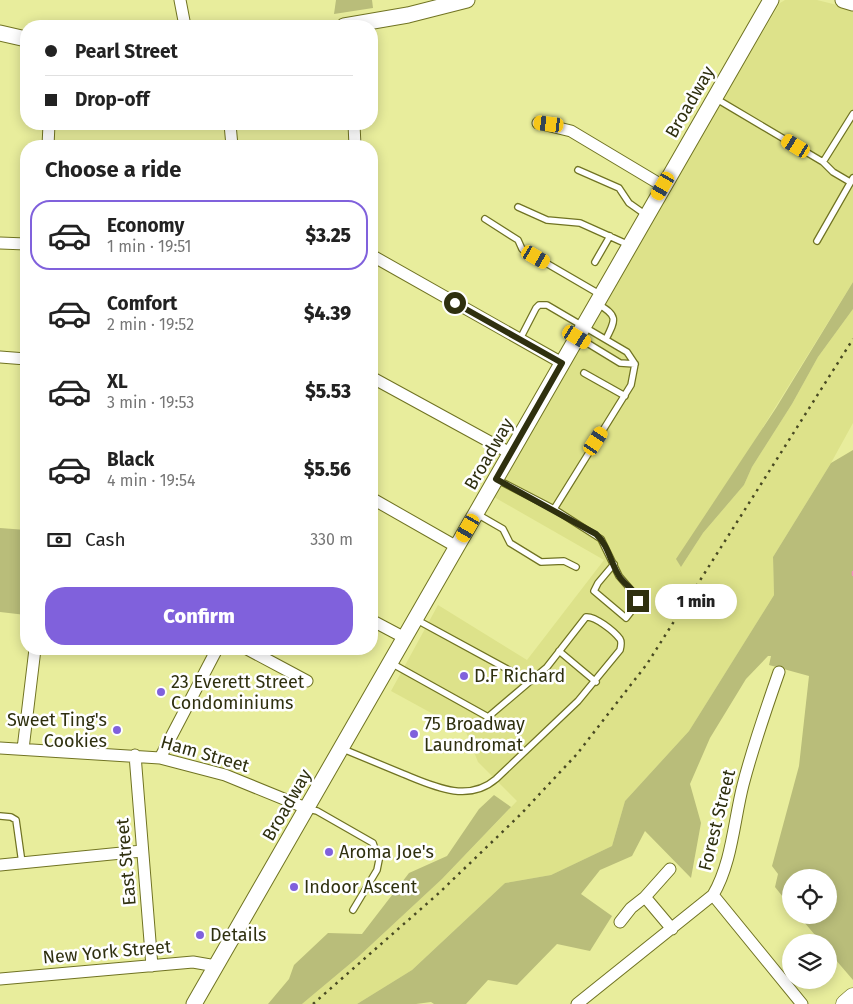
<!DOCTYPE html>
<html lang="en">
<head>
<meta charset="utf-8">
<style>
  :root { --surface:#fff; --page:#f6f6f6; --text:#222; --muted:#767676; --line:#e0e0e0; --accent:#8061dc }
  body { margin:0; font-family:"Fira Sans",sans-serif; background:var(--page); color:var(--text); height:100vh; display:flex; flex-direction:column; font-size:19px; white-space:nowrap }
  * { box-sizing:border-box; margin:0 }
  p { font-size:16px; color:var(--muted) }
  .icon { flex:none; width:28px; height:28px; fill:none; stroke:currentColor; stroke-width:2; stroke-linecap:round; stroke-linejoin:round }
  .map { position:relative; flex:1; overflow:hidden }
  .panel { position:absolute; left:20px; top:140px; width:358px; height:515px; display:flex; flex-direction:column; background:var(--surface); border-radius:20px; box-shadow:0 2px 12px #0003 }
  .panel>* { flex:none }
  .top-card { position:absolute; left:20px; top:20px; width:358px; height:110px; border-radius:20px; box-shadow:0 2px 12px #0003; display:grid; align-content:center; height:110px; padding:0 25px; background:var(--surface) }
  .buttons { position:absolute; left:782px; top:869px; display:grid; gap:10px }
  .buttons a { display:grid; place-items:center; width:55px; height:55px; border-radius:50%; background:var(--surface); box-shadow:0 2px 12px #0003; font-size:25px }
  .end { position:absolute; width:22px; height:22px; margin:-11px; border:6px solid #2f300f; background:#fff; box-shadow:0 0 0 2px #fff }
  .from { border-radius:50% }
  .bubble { position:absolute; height:35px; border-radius:18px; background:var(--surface); box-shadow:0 2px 12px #0003; font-size:16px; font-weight:800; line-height:35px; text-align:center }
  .car { position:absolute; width:15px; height:30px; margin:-15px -8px; border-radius:6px; box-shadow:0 0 4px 1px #0007; background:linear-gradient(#f5c518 24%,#345 0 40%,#f5c518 0 76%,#345 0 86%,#f5c518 0) }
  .top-card b { display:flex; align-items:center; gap:18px; height:48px; font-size:19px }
  .top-card b+b { border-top:1px solid var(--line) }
  .top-card i { width:12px; height:12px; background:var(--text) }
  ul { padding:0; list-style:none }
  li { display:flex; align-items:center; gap:15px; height:70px; margin:0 10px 8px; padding:0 15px; border:2px solid transparent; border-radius:20px }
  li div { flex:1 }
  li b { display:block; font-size:19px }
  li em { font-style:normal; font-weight:800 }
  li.selected { border-color:var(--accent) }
  li>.icon { width:45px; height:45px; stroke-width:1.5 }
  h2 { padding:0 25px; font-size:22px; line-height:60px }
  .pay { display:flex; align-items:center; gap:12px; height:55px; padding:0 25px; font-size:19px }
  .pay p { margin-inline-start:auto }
  .action { display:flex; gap:10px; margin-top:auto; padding:10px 25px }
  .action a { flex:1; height:58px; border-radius:20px; background:var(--accent); color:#fff; font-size:20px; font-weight:800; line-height:58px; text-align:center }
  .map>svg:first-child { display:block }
  .built { fill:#dde28a }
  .green { fill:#b9bd7a }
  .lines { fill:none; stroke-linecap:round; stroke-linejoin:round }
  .stream { stroke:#f28dbc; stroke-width:2.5 }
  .lane-casing { stroke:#707322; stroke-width:8 }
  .street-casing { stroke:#707322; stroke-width:13 }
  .secondary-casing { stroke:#707322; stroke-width:17 }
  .primary-casing { stroke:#707322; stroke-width:19 }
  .lane { stroke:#fff; stroke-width:5.5 }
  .street { stroke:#fff; stroke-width:11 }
  .secondary { stroke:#fff; stroke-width:15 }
  .primary { stroke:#fff; stroke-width:18 }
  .rail { stroke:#494a23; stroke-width:2.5; stroke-dasharray:2.5 5; stroke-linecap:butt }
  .route { stroke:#2f300f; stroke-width:6 }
  .poi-dot { fill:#8061dc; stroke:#fff; stroke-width:2 }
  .labels { text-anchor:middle; stroke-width:5; stroke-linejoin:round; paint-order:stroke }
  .street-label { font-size:18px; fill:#2f300f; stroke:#fff }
  .poi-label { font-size:18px; fill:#2f300f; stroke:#fff; text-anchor:start }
</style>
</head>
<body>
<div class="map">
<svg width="853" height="1004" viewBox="0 0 853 1004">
  <rect width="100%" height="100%" fill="#e8ed9c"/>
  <path class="built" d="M785 0H817L853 9V282L734 474 681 567 703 533 744 485 752 467 792 404 818 357 853 309V423L831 463 773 557 774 595 689 731 625 801 612 846 551 875 505 883 412 970 357 1004H302L357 958 442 879 517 801 478 762 466 732 391 691 438 605 527 660 604 560 494 497 520 449 693 149 780 3Z"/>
  <path class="green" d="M336 0H372L373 8 334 14Z
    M853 282V309L818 357 792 404 752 467 744 485 703 533 681 567 676 559 776 408Z
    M853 450V980L829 952V942H821L798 915H829V878H791V907L775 887 778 874 772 866 799 766 809 676 769 665 771 656H768L746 679 710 738 690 784 701 823 691 878 645 831 632 856 600 870 581 894 612 916 590 951 557 944 517 985 488 980 466 1004H434L431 1002 416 1004H357L412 970 505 883 551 875 612 846 625 801 689 731 774 595 773 557 831 463Z
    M0 528 26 530V615L0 612Z
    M494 795 511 807 442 879 357 958 302 1004H268L289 979 294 965 328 933 362 934 409 873 447 856 479 809Z"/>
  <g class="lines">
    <path class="stream" d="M853 572V575"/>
    <defs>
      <path id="lane" d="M715 98 823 162 853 114
        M823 162 833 172 850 182
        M578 170 619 188 629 203 646 215
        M518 207 547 220 580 223 629 245
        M485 219 518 240 522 249 601 295
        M817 241 853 178
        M595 262 610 236
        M598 304C618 316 616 319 606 339
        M520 339 536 308 539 305H547L627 352 635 364 620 363 579 338
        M584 373 625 396
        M496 479 554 509 631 385 635 364
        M554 509 601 539 619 576 638 598 636 605 626 618 594 591 598 583 614 564
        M477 514 503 529 510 543 541 562 564 561 576 567
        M417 620 529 681
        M559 651 596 682
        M343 749C362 757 382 765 401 773 431 785 467 804 496 779L578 701 620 650C621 646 622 642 620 639 614 631 595 616 586 617L547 667 488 717 391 663
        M308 809 317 811 373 843 379 860 377 870 353 910
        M0 816 11 817 16 820 22 863"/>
      <path id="street" d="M180 0 185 26
        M538 123 571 131 663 186
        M230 124 232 146
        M354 124 355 146
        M48 146 49 124
        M0 243 26 244
        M371 255 562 363
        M0 357 26 359
        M371 377 510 453
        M371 498 457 547
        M371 620 405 638
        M247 649 307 681
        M0 748 160 758 225 775 306 808
        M23 749 35 649
        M135 755 152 966
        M160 758 217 649
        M0 865 142 851
        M713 895 802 1004
        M645 897 670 869
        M620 922 631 908 645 897 672 929
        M0 979 193 962 216 966
        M577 1004 713 895C732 863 734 820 743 785 753 746 766 709 779 672"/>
      <path id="secondary" d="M843 0 853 3
        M344 26 408 15 467 0
        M0 33 26 39
        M194 1004 771 0"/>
      <path id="primary" d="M845 1004 853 997"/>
    </defs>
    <use href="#lane" class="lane-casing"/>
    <use href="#street" class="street-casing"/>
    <use href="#secondary" class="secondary-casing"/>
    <use href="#primary" class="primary-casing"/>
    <use href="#lane" class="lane"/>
    <use href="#street" class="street"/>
    <use href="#secondary" class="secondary"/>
    <use href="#primary" class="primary"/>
    <path class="rail" d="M313 1004 439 893 521 814 577 754 647 664 853 339"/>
  </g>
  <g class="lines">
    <path class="route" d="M455 303 562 363 496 479 596 534C609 546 610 562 619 576 624 585 637 590 638 601"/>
  </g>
  <g class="poi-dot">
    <circle cx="464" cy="676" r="5"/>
    <circle cx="161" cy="692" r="5"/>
    <circle cx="117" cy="730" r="5"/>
    <circle cx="414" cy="734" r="5"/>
    <circle cx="329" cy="852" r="5"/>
    <circle cx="294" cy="887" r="5"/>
    <circle cx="200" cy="935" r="5"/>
  </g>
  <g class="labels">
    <g class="street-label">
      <text transform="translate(690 102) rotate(-60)" y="6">Broadway</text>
      <text transform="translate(489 454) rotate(-60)" y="6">Broadway</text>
      <text transform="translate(205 754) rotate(16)" y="6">Ham Street</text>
      <text transform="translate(287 805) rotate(-60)" y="6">Broadway</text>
      <text transform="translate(717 820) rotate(-76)" y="6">Forest Street</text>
      <text transform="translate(126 862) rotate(-95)" y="6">East Street</text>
      <text transform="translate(107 952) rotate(-5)" y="6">New York Street</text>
    </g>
    <g class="poi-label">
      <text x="474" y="682">D.F Richard</text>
      <text x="171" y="688">23 Everett Street<tspan x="171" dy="21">Condominiums</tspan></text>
      <text x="107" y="726" text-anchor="end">Sweet Ting's<tspan x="107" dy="21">Cookies</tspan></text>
      <text x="424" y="730">75 Broadway<tspan x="424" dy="21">Laundromat</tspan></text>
      <text x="339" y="858">Aroma Joe's</text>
      <text x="304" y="893">Indoor Ascent</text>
      <text x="210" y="941">Details</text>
    </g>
  </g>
</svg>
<div class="buttons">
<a><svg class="icon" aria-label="locate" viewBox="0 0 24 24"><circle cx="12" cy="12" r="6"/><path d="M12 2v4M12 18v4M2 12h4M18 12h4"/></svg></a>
<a><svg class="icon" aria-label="layers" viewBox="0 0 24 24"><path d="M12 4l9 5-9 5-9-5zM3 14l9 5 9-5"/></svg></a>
</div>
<i class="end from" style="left:455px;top:303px"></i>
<i class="end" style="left:638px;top:601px"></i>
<div class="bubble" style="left:655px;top:584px;width:82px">1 min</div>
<i class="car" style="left:549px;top:124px;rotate:277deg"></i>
<i class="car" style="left:796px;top:146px;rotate:301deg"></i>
<i class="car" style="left:663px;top:186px;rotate:210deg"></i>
<i class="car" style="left:536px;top:257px;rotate:120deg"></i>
<i class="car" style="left:577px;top:337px;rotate:121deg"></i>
<i class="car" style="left:596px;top:441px;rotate:33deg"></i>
<i class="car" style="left:468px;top:528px;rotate:210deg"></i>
<div class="top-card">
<b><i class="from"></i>Pearl Street</b>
<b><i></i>Drop-off</b>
</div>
<section class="panel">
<h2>Choose a ride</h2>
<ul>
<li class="selected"><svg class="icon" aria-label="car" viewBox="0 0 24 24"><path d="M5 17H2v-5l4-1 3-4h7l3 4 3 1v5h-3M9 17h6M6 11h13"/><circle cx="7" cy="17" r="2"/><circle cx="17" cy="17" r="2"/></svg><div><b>Economy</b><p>1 min · 19:51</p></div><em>$3.25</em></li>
<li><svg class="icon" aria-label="car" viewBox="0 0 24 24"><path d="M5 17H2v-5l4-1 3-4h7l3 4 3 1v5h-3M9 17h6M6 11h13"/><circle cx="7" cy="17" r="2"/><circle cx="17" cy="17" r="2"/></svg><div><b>Comfort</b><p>2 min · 19:52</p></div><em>$4.39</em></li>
<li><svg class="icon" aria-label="car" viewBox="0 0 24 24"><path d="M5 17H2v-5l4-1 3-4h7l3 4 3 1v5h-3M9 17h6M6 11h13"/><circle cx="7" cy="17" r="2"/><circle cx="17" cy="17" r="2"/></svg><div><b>XL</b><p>3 min · 19:53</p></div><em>$5.53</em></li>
<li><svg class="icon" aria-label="car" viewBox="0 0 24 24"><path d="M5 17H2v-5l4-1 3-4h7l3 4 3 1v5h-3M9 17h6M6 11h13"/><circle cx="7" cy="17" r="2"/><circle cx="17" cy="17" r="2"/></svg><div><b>Black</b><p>4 min · 19:54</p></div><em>$5.56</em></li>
</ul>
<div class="pay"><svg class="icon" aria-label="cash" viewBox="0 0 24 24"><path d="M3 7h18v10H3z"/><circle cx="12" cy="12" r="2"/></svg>Cash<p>330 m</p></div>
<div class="action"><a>Confirm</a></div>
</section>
</div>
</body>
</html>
